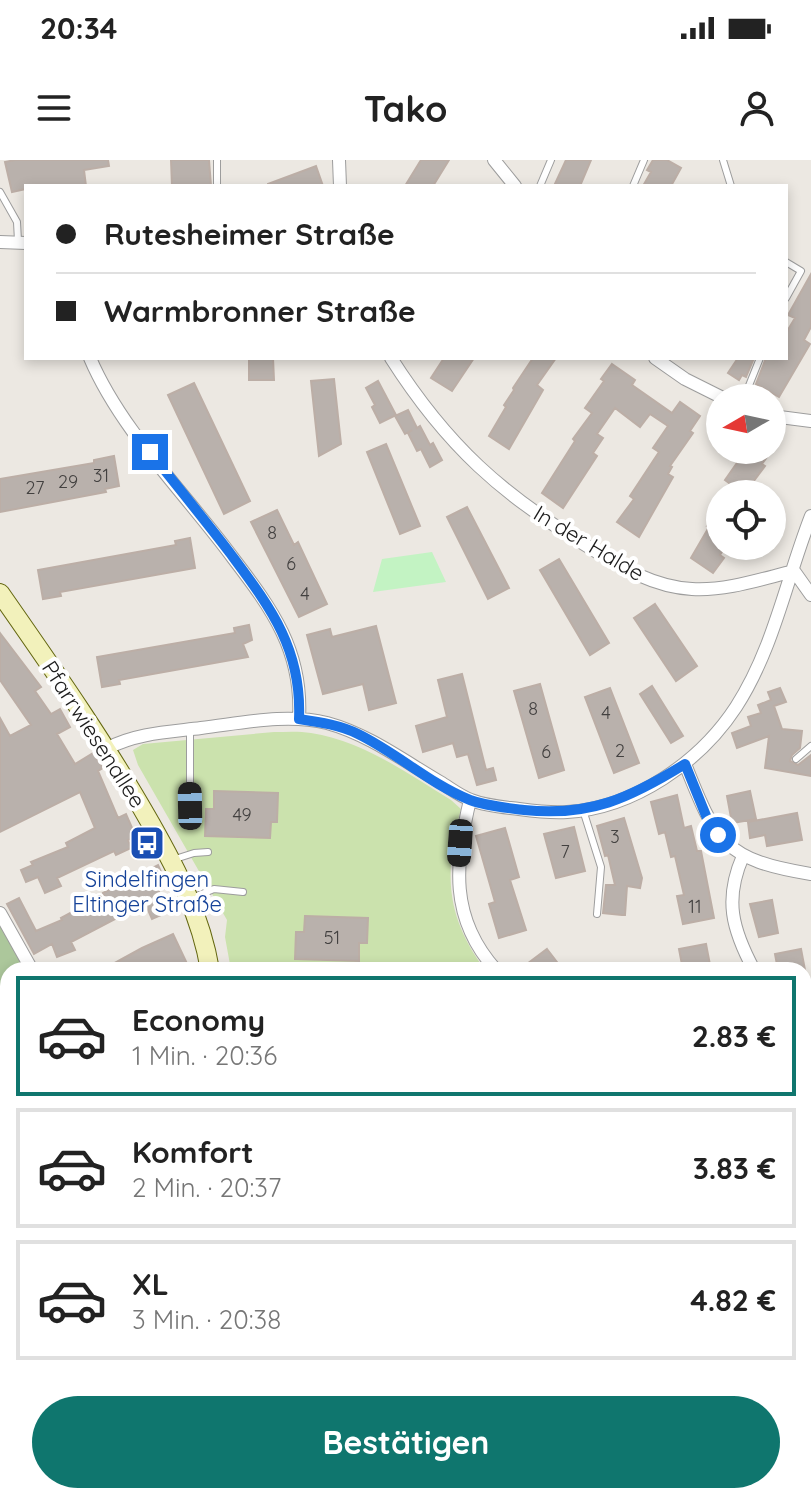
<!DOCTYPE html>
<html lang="de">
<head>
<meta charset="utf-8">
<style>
  :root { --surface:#fff; --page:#f6f6f6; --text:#222; --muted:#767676; --line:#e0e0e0; --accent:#0f766e }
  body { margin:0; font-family:Quicksand,sans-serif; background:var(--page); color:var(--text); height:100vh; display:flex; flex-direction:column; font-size:30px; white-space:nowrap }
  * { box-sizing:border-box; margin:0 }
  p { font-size:26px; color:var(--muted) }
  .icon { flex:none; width:44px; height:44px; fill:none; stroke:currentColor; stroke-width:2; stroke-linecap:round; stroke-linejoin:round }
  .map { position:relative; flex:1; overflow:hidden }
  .sheet { position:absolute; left:0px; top:802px; width:812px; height:542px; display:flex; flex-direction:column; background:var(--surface); border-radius:24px 24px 0 0; box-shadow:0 4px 12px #0003 }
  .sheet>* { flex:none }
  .hud { position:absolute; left:24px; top:24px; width:764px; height:176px; border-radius:0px; box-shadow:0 4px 12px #0003; display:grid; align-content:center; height:176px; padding:0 32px; background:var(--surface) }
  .needle { width:52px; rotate:261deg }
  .fabs { position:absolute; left:706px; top:224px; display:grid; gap:16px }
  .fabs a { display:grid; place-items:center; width:80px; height:80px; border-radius:50%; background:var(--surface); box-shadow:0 4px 12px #0003; font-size:40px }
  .end { position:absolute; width:36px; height:36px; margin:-18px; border:10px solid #1a73e8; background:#fff; box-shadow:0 0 0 4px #fff }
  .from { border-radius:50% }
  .car { position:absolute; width:24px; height:48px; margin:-24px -12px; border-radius:10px; box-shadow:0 0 6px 2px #0007; background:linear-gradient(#222 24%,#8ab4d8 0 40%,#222 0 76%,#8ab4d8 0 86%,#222 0) }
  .hud b { display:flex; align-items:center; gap:28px; height:76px; font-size:30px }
  .hud b+b { border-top:2px solid var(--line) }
  .hud i { width:20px; height:20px; background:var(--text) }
  ul { padding:14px 0 0; list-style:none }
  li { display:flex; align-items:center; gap:24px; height:120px; margin:0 16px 12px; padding:0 16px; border:4px solid var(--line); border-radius:0px }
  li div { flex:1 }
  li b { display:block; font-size:30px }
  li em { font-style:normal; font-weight:700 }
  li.selected { border-color:var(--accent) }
  li>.icon { width:72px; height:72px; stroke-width:1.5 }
  .cta { display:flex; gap:16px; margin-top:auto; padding:16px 32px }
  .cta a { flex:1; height:92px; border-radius:48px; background:var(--accent); color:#fff; font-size:32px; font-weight:700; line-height:92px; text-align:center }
  .status { display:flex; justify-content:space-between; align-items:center; height:56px; padding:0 40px; background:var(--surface); direction:ltr }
  .status svg { height:22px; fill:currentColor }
  header { display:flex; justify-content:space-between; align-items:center; height:104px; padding:0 32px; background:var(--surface); font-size:36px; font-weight:700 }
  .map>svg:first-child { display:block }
  .grass { fill:#cbe2ad }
  .forest { fill:#acc79b }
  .park { fill:#c3f3c3 }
  .building { fill:#b9b1ac; stroke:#bcaea6; stroke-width:2 }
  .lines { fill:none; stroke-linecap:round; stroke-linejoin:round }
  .lane-casing { stroke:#9d9d9d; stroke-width:8 }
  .street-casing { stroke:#9d9d9d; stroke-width:14 }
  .secondary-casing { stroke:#63660f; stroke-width:20 }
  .lane { stroke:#fff; stroke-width:6 }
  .street { stroke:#fff; stroke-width:12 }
  .secondary { stroke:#f2f1bb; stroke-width:18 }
  .route { stroke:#1a73e8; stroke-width:10 }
  .labels { text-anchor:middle; stroke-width:8; stroke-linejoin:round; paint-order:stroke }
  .number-label { font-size:18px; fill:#434140 }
  .street-label { font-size:22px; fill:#1c1c1c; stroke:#fff }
  .transit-label { font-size:22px; fill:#164399; stroke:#fff }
</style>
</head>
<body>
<div class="status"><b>20:34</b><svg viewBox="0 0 49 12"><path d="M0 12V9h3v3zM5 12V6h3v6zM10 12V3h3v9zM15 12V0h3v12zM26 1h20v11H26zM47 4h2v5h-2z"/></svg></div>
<header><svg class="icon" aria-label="menu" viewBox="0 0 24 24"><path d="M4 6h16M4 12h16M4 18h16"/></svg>Tako<svg class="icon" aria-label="person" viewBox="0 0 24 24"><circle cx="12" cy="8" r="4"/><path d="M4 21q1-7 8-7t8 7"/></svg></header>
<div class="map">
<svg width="811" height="1343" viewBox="0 0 811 1343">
  <rect width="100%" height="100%" fill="#ece8e2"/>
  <path class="grass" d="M274 572C286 572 299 571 311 573 363 581 407 613 451 640L461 649C444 713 445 755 485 810H231L225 777 227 760 138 605 133 590 143 584Z"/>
  <path class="forest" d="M0 765 25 810H8V1336H343L348 1343H0Z"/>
  <path class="park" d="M432 392 446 422 373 432 382 399Z
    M804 1247 811 1248V1343H717L715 1336H804Z"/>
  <path class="building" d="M15 0H108L109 6 84 10 86 26H26V29L12 32 5 2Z
    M171 0H209L211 26H172Z
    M421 0H449L433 26H405Z
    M566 0H591L580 26H554Z
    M653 0H667L681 8 671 26H643L651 12 647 10Z
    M316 6 323 26H268V24Z
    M811 114V167L804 180 810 184 779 237 756 224 766 198H786V173L795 158 788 155Z
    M249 198H273L274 220H249Z
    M444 198H474L452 231 431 218Z
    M533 198H556L537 225 543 230 509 289 489 276 506 247 504 245 514 230 513 228Z
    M738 198H754L746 217 742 215 739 220 728 213Z
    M612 204 635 220 632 225 672 253 680 242 700 256 690 271 693 273 670 306 672 307 668 314 673 317 639 377 617 362 634 339 630 336 659 292 653 288 668 266 650 254 640 267 615 248 597 274 603 278 593 293 597 296 563 348 542 333 575 281 573 279 592 253 585 248 604 221 601 219Z
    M334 219 341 284 319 296 311 221Z
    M378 221 396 255 380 263 372 247 375 245 366 228Z
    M194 223 250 341 224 354 168 235Z
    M408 250 417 268 420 266 430 285 433 283 442 300 430 307 421 289 417 291 408 273 412 270 405 274 395 256Z
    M386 284 420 366 400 374 367 292Z
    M746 290H772L762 304 765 306 744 334 725 320Z
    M114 296 119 326 105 329 106 332 0 352V319L94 303V300Z
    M720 346V386H726L720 395 724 398 713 413 691 398 709 367 707 366Z
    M467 347 509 428 488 439 447 357Z
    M277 350 294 385 298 382 327 444 299 457 251 362Z
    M190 378 195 408 60 432 61 436 43 439 38 410 176 385 175 381Z
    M559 399 609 483 590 495 540 410Z
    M655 444 697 506 676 521 634 458Z
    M249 465 252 480 243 484 248 497 119 520 120 524 102 527 97 497 235 473 234 468Z
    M376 466 396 543 369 550 363 524 323 534 307 475 330 469 332 477Z
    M0 473 41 527 35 531 51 554 60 549 70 567 57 574 75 604 93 593 103 608 98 611 118 658 126 654 136 677 128 680 131 688 116 695 114 691 57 718 61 726 45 733 38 717 26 722 21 710 33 705 31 702 68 687 66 683 95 668 80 632 0 672V558L10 576 31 565 0 520Z
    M462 514 486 610 493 608 496 620 477 625 468 594 457 597 453 583 423 592 416 566 447 557 438 520Z
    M540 524 564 610 539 618 514 531Z
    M652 526 683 576 671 583 640 534Z
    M610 528 639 603 614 613 585 537Z
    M780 528 786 542 774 546 782 569 802 571 800 588 792 595 790 601 798 605 811 595V616L765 608 769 576 737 588 732 573 751 566 748 557 761 553 758 545 771 540 768 532Z
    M214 631 278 633 277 662H271L270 678 205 676 206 649H214Z
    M750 631 756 659 732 663 727 636Z
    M677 635 684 668 691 666 697 691H701L714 758 683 764 677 736 684 735 675 696 671 697 665 672 659 674 651 642Z
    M797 653 802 680 767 686 765 675 750 678 748 662Z
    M624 658 642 718 640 728 627 726 625 755H622L603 753 606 725H615L608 695 605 696 597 666Z
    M574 667 585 711 556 718 544 674Z
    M505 668 519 717 510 720 526 770 499 778 489 744 495 742 476 676Z
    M158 705 165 721 156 725 168 752 152 759 145 743 114 757 115 759 71 782 75 790 57 797 52 784 34 794 7 744 19 738 36 771 62 760 61 758 104 735 103 733Z
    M772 740 778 773 759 777 750 744Z
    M305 756 368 758 367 783H359V801L295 799 296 772H304Z
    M173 774 190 810H102L142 788Z
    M706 784 711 810H683L679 789Z
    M547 789 563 810H519Z
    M801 789 805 810H778L775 794Z"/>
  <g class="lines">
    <defs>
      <path id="lane" d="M217 0V26
        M723 0 731 26
        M540 26 551 0
        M633 26 644 0
        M0 32 17 62 18 81
        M786 102 801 111 786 138
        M744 238 760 198
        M190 570V666
        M796 599 811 586
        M583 650 601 707 597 754
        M172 700 194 693 208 692
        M192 738 214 729 243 732
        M804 1098 810 1096
        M464 1343 474 1336"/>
      <path id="street" d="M339 0 340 26
        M494 0 515 26
        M0 82 26 83
        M90 198C121 271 186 334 233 398 272 449 303 491 299 559
        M391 198C447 286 502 335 592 389 623 408 654 427 692 429 726 431 761 419 794 411
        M655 198 685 219 723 238
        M772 256 811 261
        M794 411 811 435
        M108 588C137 573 169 572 201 568 243 563 286 553 327 563 368 574 404 601 440 622 450 628 460 636 471 640 486 646 503 647 519 649 534 651 551 653 567 652 634 648 700 602 736 547 774 488 786 420 811 356
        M685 604C716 682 724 700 811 714
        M470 640C455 703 449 758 496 810
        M743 696C724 739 732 769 754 810
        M0 753 32 810
        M804 917 811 939
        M530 1336 533 1343
        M708 1336 709 1343"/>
      <path id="secondary" d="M0 433C53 509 105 583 151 664 177 710 201 756 210 810
        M804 1038H811
        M219 1336 223 1343"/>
    </defs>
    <use href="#lane" class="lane-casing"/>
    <use href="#street" class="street-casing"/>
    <use href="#secondary" class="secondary-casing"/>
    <use href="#lane" class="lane"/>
    <use href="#street" class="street"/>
    <use href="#secondary" class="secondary"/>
  </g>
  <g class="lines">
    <path class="route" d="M150 292C177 326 204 359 230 393 270 447 302 488 299 559 319 562 340 565 358 574 397 593 430 624 470 640 486 646 507 648 524 650 590 657 630 638 685 604L709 663 718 675"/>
  </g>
  <defs>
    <symbol id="bus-square" viewBox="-11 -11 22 22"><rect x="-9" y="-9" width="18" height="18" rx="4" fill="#1a4fb4" stroke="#fff"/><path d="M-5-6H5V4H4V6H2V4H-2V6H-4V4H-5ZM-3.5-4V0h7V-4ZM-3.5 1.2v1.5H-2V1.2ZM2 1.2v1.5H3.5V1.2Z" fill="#fff"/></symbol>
  </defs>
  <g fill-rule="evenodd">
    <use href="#bus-square" x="127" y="663" width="40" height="40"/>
  </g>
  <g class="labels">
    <g class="number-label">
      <text x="101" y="322">31</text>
      <text x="68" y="328">29</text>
      <text x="35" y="334">27</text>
      <text x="272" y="379">8</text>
      <text x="291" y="410">6</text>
      <text x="305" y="440">4</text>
      <text x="533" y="555">8</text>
      <text x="606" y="559">4</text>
      <text x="620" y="597">2</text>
      <text x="546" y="598">6</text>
      <text x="242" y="661">49</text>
      <text x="615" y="683">3</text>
      <text x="565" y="698">7</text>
      <text x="695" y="753">11</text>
      <text x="332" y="784">51</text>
    </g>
    <g class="street-label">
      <text transform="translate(589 383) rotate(31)" y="8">In der Halde</text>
      <text transform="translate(94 574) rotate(57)" y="8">Pfarrwiesenallee</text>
    </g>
    <g class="transit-label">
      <text x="147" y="727">Sindelfingen<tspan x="147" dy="25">Eltinger Straße</tspan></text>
    </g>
  </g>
</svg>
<div class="fabs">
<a><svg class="needle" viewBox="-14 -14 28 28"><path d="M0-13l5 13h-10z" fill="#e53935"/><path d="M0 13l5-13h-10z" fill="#767676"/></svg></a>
<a><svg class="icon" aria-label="locate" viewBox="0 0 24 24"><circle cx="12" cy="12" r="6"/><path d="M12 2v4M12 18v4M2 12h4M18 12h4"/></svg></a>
</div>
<i class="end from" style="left:718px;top:675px"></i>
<i class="end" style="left:150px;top:292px"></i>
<i class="car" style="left:190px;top:646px;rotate:359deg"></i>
<i class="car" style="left:460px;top:683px;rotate:184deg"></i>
<div class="hud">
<b><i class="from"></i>Rutesheimer Straße</b>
<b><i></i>Warmbronner Straße</b>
</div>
<section class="sheet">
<ul>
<li class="selected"><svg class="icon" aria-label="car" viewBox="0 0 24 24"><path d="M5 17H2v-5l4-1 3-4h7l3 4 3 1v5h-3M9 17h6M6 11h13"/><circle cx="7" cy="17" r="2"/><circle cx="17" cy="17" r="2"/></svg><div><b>Economy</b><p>1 Min. · 20:36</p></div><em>2.83 €</em></li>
<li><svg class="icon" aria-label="car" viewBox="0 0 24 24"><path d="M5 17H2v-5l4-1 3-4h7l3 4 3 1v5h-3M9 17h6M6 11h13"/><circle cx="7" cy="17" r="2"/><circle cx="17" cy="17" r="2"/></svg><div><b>Komfort</b><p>2 Min. · 20:37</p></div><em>3.83 €</em></li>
<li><svg class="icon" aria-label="car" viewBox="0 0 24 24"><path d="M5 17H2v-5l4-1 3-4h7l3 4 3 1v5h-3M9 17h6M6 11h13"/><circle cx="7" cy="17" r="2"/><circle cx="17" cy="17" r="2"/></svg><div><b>XL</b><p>3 Min. · 20:38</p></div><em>4.82 €</em></li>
</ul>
<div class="cta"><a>Bestätigen</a></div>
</section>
</div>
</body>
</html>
